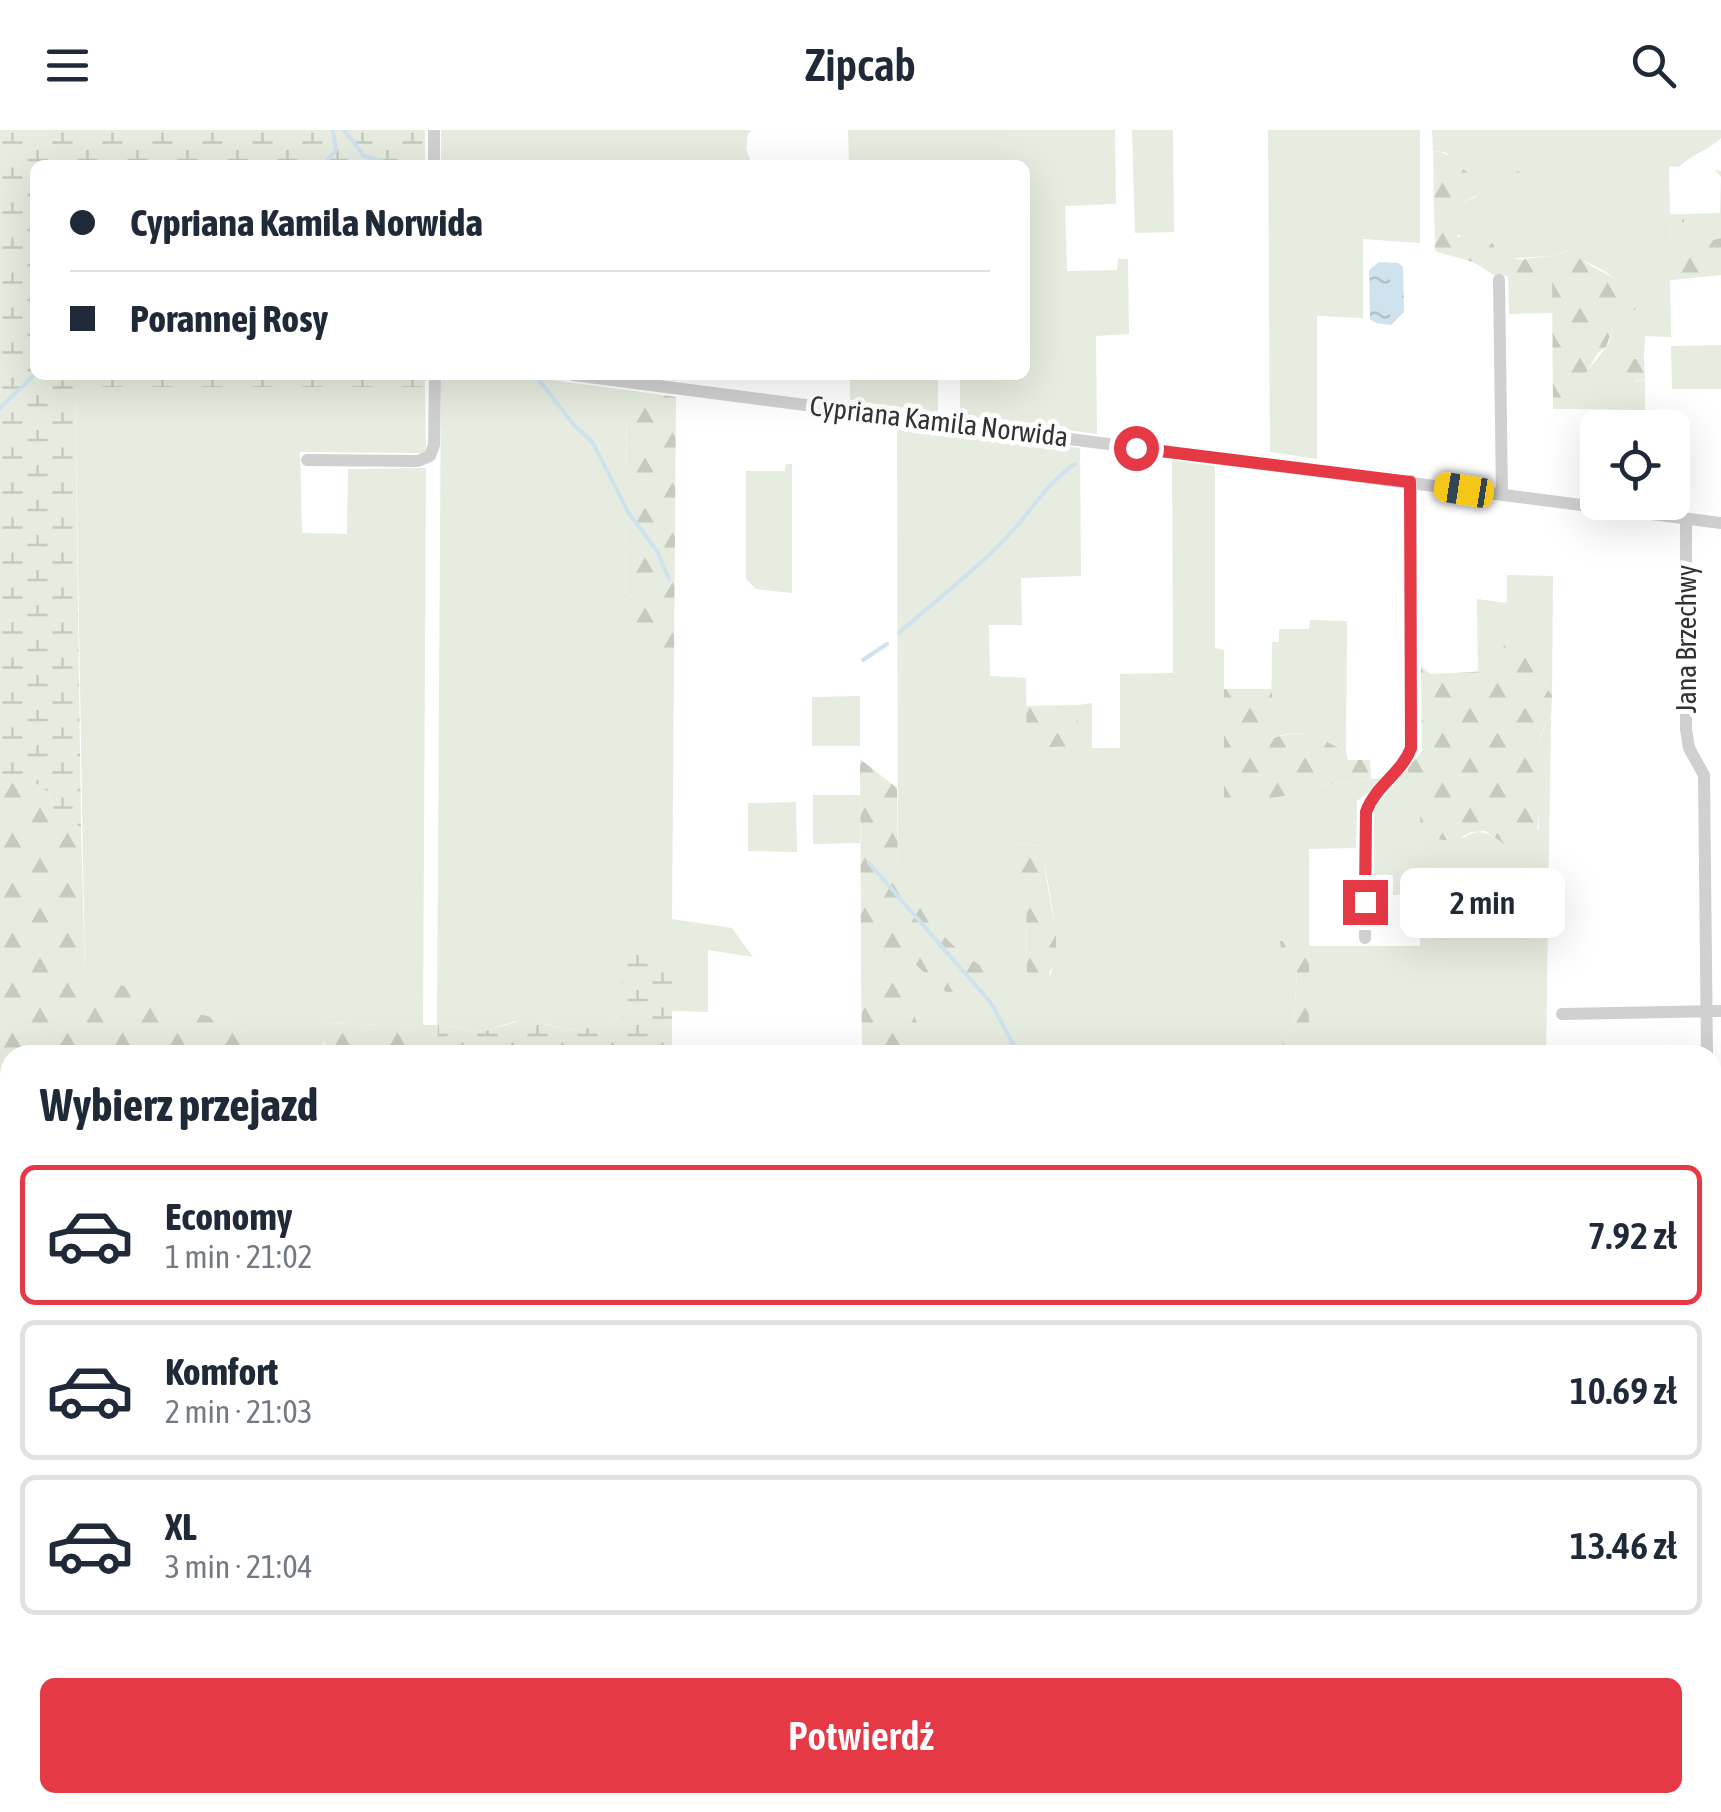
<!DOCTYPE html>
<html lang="pl">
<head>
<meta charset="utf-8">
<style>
  :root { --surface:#fff; --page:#f2f2f3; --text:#1f2937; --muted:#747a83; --line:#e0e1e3; --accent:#e63946 }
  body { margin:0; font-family:"Asap Condensed",sans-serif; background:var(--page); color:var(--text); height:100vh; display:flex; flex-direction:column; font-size:38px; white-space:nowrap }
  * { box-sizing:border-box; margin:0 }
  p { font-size:32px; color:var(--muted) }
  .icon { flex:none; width:55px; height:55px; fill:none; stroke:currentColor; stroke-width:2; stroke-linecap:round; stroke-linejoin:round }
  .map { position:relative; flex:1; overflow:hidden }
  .panel { position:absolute; left:0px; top:915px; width:1722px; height:768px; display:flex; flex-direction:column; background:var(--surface); border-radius:30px 30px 0 0; box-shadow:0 10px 40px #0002 }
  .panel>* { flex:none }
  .hud { position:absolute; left:30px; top:30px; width:1000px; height:220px; border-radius:15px; box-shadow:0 10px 40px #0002; display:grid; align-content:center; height:220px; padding:0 40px; background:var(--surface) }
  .buttons { position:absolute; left:1580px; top:280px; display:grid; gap:20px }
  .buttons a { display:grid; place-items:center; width:110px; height:110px; border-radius:15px; background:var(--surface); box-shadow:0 10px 40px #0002; font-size:50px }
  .end { position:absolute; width:45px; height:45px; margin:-22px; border:12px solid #e63946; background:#fff; box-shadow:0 0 0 5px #fff }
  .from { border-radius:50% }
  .bubble { position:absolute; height:70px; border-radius:15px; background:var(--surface); box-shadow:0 10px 40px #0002; font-size:32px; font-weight:600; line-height:70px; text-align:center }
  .car { position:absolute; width:30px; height:60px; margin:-30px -15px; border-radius:12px; box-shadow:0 0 8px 2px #0007; background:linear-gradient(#f5c518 24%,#345 0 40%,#f5c518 0 76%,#345 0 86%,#f5c518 0) }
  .hud b { display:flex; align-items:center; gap:35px; height:95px; font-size:38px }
  .hud b+b { border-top:2px solid var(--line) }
  .hud i { width:25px; height:25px; background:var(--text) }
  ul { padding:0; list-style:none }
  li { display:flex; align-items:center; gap:30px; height:140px; margin:0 20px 15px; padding:0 20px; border:5px solid var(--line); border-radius:15px }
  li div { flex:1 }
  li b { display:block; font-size:38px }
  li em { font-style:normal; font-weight:600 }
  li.selected { border-color:var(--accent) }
  li>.icon { width:90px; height:90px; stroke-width:1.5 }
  h2 { padding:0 40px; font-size:45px; line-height:120px }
  .button { display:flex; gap:20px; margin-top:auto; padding:20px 40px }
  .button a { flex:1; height:115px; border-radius:15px; background:var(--accent); color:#fff; font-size:40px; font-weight:600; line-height:115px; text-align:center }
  header { display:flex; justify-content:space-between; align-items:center; height:130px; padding:0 40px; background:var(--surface); font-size:45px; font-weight:600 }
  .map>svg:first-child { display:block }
  .green { fill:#e6ecdf; fill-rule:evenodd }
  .forest { fill:url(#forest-firs) }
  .wetland { fill:url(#wetland-marsh) }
  .water { fill:url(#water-ripples) }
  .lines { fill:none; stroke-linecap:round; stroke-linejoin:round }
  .stream { stroke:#cfe2ee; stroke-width:4 }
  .minor { stroke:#d0d0d0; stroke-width:12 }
  .route { stroke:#e63946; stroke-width:12 }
  .labels { text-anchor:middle; stroke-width:10; stroke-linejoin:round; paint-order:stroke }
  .street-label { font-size:28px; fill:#333; stroke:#fff }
</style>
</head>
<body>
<header><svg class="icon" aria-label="menu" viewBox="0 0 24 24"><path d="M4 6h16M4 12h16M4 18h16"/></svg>Zipcab<svg class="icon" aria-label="search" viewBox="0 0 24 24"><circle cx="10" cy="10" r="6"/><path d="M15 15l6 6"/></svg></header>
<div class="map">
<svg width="1721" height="1682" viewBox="0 0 1721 1682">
  <defs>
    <pattern id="forest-firs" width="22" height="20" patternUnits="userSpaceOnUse" patternTransform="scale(2.5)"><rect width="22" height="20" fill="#e6ecdf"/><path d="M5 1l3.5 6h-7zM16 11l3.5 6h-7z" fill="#c6cbc0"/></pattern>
    <pattern id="wetland-marsh" width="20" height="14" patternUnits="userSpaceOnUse" patternTransform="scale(2.5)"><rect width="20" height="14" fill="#e6ecdf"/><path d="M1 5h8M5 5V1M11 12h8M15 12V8" fill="none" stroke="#c6cbc0"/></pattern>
    <pattern id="water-ripples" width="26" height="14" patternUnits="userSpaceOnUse" patternTransform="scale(2.5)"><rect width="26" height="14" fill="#cfe2ee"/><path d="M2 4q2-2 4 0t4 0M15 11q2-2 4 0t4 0" fill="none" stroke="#b2c2cd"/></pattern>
  </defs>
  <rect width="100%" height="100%" fill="#fff"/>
  <path class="green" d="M441 0H752L748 4 746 18 751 33 441 35Z
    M848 0H1115L1116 74 1065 76 1067 141 1117 140 1118 129H1128L1129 204 1096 206 1097 304 960 286V245H1025V35H849Z
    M1132 0H1173L1174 102 1135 103Z
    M1268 0H1420V113L1363 109V188L1317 186V329L1270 322Z
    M1432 0H1721V8C1709 20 1692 24 1679 37L1669 36 1671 130 1663 135 1644 137 1645 153 1670 150 1671 207 1645 206 1644 229 1626 228 1635 252 1645 249V280L1574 279C1571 252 1595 235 1608 214 1612 206 1612 197 1616 190L1644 175C1632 158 1616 148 1597 137 1587 131 1575 130 1568 120L1552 126 1515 128 1552 146 1553 183 1509 184 1508 146 1494 145V115L1487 107 1464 109 1453 101 1454 85 1460 73 1476 67 1485 49 1471 47 1445 22 1433 21Z
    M1715 40 1721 41V108L1690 116 1684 110V84L1720 83 1721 47Z
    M1721 215V259H1672L1671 216Z
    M441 245H514L627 260 625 487C637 511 649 521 674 533L672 789 732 798 753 827 708 820V882L672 881V833L622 832 623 890 592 898 566 900 547 894 515 891 485 901 439 895 437 925H422V896L320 893 324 914 331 925H252L251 905 208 886 164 877 142 860 85 847 75 257H425L426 323 300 322 302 403 347 404 348 339 426 338 423 895H437Z
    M850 245H938V283L850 270Z
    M897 296 1080 318 1081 446 1021 448 1022 495H989L990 546 1026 548 1027 617 1077 616 1078 575 1092 573V618H1120V544L1173 543 1172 330 1215 336V518L1224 520V676L1310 661V657L1380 648 1377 656 1357 671 1356 718 1309 719V811H1281L1282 823 1292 828 1297 838 1294 896 1282 910 1285 925H862V915L899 917 905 850 861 842V817L908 828 946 862 987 841 958 820 933 795 926 776 898 752ZM1013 713 1040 716C1047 745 1065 824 1048 849 1045 854 1033 858 1027 861L1026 753Z
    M786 334H792V463L756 459 746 449V341H785Z
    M1507 445 1553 446 1552 565 1545 556 1540 518 1508 512 1491 541 1478 543 1477 469 1507 473Z
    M1310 490 1347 491 1346 622C1316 606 1307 597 1271 608L1272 512H1279V499H1309Z
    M860 566V616H812V567Z
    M1551 588 1546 925H1309V816H1420L1421 771H1443L1468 753C1456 735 1442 739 1422 739L1421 765H1374V679L1408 638 1409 646 1421 648 1463 708C1480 697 1488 703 1504 714L1539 699C1539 668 1528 612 1551 588Z
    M813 665H860V713L813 714Z
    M796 672 797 722 748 721V673Z
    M1721 1107V1204H1713V1108Z
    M1713 1251H1721V1660H1714Z
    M1030 1672H1446L1459 1682H1038L1028 1676Z
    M1618 1673H1697V1682H1635V1677Z"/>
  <path class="forest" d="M1433 21C1460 23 1457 45 1485 49L1484 62 1460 73 1453 95 1458 107H1487L1494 115V145L1473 132 1435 121Z
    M1510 39 1539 48 1533 65 1523 68 1508 65 1503 58V42Z
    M1670 84H1684V110L1690 116 1721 108V145L1644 153V136L1663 135 1671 130Z
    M1569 120C1575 129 1631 158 1644 161V175L1616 190 1606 217 1598 223 1576 260 1574 279H1553L1552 146H1508L1507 131 1552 126Z
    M1626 228 1644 229 1645 249 1626 253 1611 248V242Z
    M627 260 676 267 674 533C650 521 634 512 625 487Z
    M1508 512 1541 518 1545 556 1552 565 1551 588C1524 614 1547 678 1534 713L1504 714 1485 701 1472 702 1452 711 1420 707 1421 649 1408 646V638L1422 621 1421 536 1430 544 1490 541 1495 526Z
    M1224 559H1272V608C1310 598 1314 605 1346 622L1348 630H1370L1371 649 1310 657V661L1224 677Z
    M1078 575V616L1027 618 1026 576Z
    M860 629 897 658 898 752 926 776 933 795 958 820 988 841 976 861 946 862 908 828 861 817Z
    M0 644 39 655 48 662 54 679 81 698 85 847 142 860 164 877 208 886 251 905 252 925H10V1672H384V1682H0Z
    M1012 713 1040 716 1043 728 1056 806V831L1049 843 1050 861 1045 869 1033 867 1027 861 1026 754 1015 744Z
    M1422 739C1442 738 1467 735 1468 761L1461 769 1421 771Z
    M1280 811H1309V925H1285L1282 910 1294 896 1297 839 1292 828 1282 824Z
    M861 842 905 850 919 902 899 917 862 915Z
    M319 893 423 896 422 925H331L320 904Z
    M409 1672H1030L1028 1676 1038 1682H408Z
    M1446 1673H1618L1635 1677V1682H1459Z"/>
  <path class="wetland" d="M0 0H425V35H35V245H425V257H75L81 698 54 679 48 662 39 655 0 644Z
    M650 823 672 833V925H437L438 895 485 901 526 889 566 900 592 898 622 890V831L636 824Z"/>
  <path class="water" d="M1379 132 1398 133 1403 137 1404 182 1391 195 1376 193 1370 189 1369 140Z"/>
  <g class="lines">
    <path class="stream" d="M344 0 364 26 394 35
      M323 35 336 21 333 0
      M539 250 573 294 593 313 628 382 657 421 669 449
      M0 278 35 244
      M899 503C938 468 982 436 1016 397 1036 374 1049 351 1075 334
      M863 530 887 514
      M869 733 991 873 1019 925
      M1719 1298H1721"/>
    <path class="minor" d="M434 0V35
      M1499 150 1502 365
      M573 245 1721 393
      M307 330 418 331 430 326 434 315 435 245
      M1686 389V599L1689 618 1704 645 1707 925
      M1365 808 1366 682C1375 656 1402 643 1411 618V351
      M1562 884 1721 881
      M1704 1672V1682"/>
  </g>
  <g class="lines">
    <path class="route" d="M1136 318 1410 352 1411 618C1402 643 1375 656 1366 682L1365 772"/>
  </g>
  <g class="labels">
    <g class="street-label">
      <text transform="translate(939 291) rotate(7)" y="10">Cypriana Kamila Norwida</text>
      <text transform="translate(1686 509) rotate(-90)" y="10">Jana Brzechwy</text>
    </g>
  </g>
</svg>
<div class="buttons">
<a><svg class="icon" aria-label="locate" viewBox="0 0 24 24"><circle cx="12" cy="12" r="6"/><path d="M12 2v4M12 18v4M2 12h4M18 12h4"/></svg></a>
</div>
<i class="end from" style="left:1136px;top:318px"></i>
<i class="end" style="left:1365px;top:772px"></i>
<div class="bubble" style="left:1400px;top:738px;width:165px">2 min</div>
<i class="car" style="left:1464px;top:360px;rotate:279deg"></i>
<div class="hud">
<b><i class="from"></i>Cypriana Kamila Norwida</b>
<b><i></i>Porannej Rosy</b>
</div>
<section class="panel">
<h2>Wybierz przejazd</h2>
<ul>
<li class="selected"><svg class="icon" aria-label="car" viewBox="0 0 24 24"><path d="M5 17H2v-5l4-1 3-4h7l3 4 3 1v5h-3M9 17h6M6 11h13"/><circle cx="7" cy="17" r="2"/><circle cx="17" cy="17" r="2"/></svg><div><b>Economy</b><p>1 min · 21:02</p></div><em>7.92 zł</em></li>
<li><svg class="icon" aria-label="car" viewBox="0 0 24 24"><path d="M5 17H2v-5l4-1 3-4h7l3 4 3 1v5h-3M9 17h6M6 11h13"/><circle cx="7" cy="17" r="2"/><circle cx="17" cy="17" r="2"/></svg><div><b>Komfort</b><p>2 min · 21:03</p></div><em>10.69 zł</em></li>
<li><svg class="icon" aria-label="car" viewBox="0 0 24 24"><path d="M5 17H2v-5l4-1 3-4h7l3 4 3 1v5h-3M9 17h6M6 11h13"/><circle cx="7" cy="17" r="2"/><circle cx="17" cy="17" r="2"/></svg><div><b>XL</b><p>3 min · 21:04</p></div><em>13.46 zł</em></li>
</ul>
<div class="button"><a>Potwierdź</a></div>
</section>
</div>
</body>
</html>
